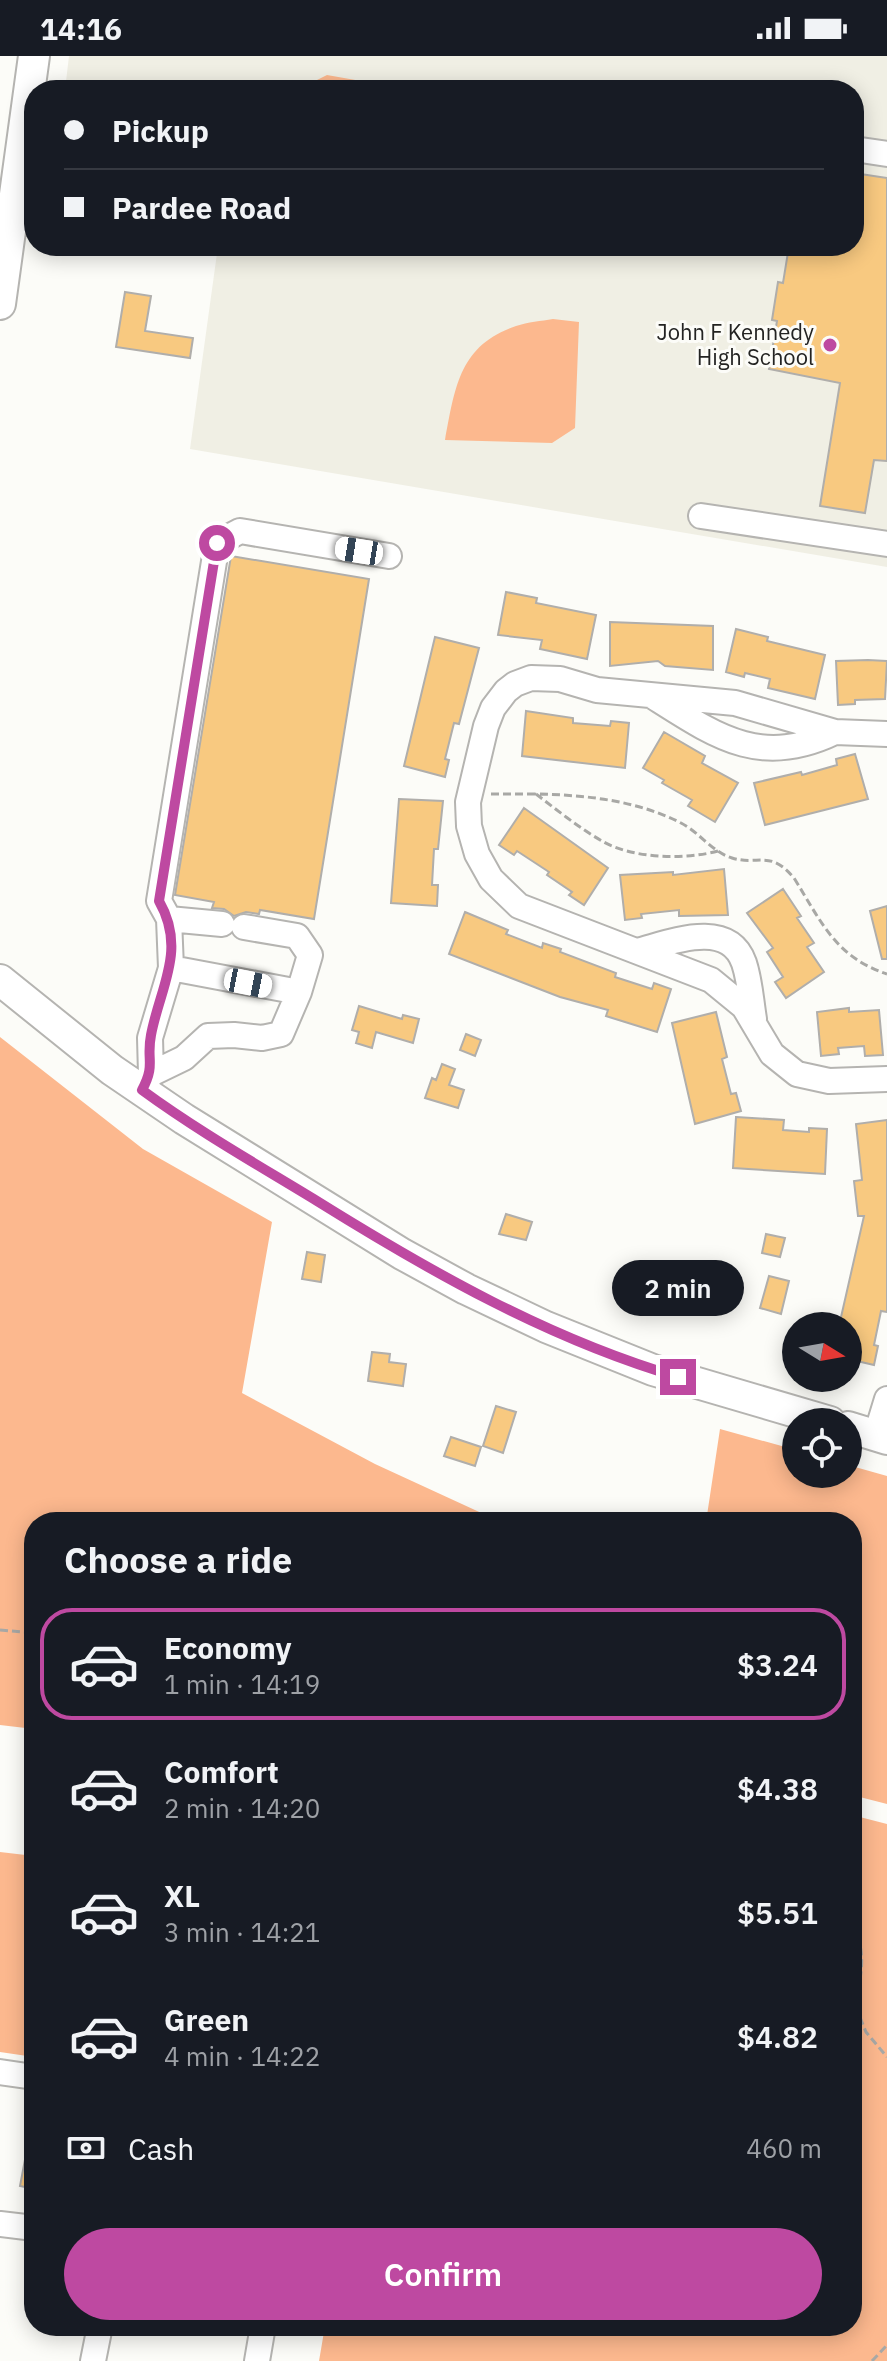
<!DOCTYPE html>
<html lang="en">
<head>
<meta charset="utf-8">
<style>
  :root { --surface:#171b24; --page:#20242c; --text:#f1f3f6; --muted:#9ea1a6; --line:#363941; --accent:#be49a1 }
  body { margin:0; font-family:"IBM Plex Sans",sans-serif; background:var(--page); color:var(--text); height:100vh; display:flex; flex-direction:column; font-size:30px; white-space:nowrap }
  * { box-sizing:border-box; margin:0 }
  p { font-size:26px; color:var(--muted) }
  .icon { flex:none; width:44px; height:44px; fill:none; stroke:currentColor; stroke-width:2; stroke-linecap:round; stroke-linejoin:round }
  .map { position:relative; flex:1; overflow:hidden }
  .drawer { position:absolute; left:24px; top:1456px; width:838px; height:824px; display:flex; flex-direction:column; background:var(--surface); border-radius:32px; box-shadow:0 4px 20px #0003 }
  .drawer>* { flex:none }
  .guide { position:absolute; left:24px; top:24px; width:840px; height:176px; border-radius:32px; box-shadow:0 4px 20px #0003; display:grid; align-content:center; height:176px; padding:0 40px; background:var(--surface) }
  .needle { width:52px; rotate:101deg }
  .tools { position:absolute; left:782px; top:1256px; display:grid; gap:16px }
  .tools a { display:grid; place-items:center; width:80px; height:80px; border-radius:50%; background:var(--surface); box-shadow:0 4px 20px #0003; font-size:40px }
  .end { position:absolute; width:36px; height:36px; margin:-18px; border:10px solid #be49a1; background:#fff; box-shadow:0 0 0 4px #fff }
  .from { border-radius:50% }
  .bubble { position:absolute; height:56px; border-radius:28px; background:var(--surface); box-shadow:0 4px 20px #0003; font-size:26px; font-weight:600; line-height:56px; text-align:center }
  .car { position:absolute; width:24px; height:48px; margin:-24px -12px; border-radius:10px; box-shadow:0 0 6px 2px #0007; background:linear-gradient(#fff 24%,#345 0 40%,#fff 0 76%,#345 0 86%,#fff 0) }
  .guide b { display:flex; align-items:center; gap:28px; height:76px; font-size:30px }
  .guide b+b { border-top:2px solid var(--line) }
  .guide i { width:20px; height:20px; background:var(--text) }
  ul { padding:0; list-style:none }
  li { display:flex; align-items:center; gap:24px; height:112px; margin:0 16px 12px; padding:0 24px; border:4px solid transparent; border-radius:32px }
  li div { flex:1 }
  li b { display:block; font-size:30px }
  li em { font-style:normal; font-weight:600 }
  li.active { border-color:var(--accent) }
  li>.icon { width:72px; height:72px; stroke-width:1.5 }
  h2 { padding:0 40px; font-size:36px; line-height:96px }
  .pay { display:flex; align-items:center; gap:20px; height:88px; padding:0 40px; font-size:30px }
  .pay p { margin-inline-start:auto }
  .cta { display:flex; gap:16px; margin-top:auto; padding:16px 40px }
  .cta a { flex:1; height:92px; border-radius:48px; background:var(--accent); color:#fff; font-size:32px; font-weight:600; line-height:92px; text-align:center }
  .status { display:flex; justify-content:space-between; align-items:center; height:56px; padding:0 40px; background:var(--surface); direction:ltr }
  .status svg { height:22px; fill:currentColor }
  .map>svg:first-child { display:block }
  .built { fill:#f0efe4 }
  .green { fill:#fcb88e }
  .building { fill:#f8c980; stroke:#b0aeab; stroke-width:2 }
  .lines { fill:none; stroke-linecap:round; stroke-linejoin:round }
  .minor-casing { stroke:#b5b4b1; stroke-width:28 }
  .major-casing { stroke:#b5b4b1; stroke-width:34 }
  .path { stroke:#a8a8a5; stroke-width:3; stroke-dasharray:8 4; stroke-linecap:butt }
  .minor { stroke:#fff; stroke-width:24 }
  .major { stroke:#fff; stroke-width:30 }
  .route { stroke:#be49a1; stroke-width:10 }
  .poi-dot { fill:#be49a1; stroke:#fcfcf8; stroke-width:3 }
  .labels { text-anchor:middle; stroke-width:6; stroke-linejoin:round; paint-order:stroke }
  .poi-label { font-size:22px; fill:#232322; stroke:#fcfcf8; text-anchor:end }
</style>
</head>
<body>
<div class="status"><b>14:16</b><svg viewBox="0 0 49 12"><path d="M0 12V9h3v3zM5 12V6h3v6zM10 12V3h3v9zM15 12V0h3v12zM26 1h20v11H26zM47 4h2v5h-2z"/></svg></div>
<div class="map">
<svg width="887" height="2305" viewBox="0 0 887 2305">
  <rect width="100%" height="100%" fill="#fcfcf8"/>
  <path class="built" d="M69 0H887V511L190 393 218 190H854V34H65Z"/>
  <path class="green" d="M327 19 412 34H309L311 27Z
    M553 263 579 266 575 372 552 387 445 384C455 332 459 289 516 270 528 266 541 265 553 263Z
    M0 981 143 1093 272 1166 242 1337 375 1408 501 1466H34V1673L0 1669Z
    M720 1373 796 1394V1418H848V1409L887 1420V1748L852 1739V1466H706Z
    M852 1759 887 1768V2305H319L325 2270H852Z
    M0 1796 34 1800V2001L0 1996Z"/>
  <path class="building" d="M854 117 887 122V405L874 404 865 457 820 450 840 327 769 313 777 265 772 264 778 226 783 227 789 190H854Z
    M125 236 151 240 145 275 193 282 190 302 116 291Z
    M231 500 369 523 314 863 260 854 259 858 246 856 234 860 224 853 212 852 214 846 175 839Z
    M506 536 537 542 536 547 596 559 587 603 540 593 542 584 498 579Z
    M610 566 713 570V614L665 610 658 605 610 610Z
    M736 573 768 581 767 585 825 599 815 643 768 632 770 623 745 617 744 621 726 616Z
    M435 581 479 592 459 668 454 667 445 703 449 704 445 721 404 710Z
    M868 604 887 605 885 643 855 644V648L838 649 836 605Z
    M526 655 573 662V667L610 670 611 665 629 667 625 712 522 700Z
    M664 676 705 700 702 707 738 727 715 766 688 750 692 744 662 727 664 724 643 712Z
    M855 698 868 743 765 769 754 727 801 716 802 719 837 709 836 703Z
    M399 743 443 745 438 793H434L432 829H438L437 850 391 847Z
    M524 752 608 812 584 849 569 839 572 836 547 819 549 816 517 795 514 799 499 789Z
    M724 813 728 859 679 860V854L641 858 642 862 625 864 620 819 673 816V819Z
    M783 833 801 860 797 862 814 887 807 891 824 916 786 942 775 926 783 921 767 896 773 892 747 857Z
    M887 850V903H882L870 855Z
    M465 856 508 874 506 878 542 892 543 887 561 893 560 896 616 917 615 921 652 933 654 927 671 933 657 976 606 960 608 954 560 941 449 898Z
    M359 950 402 963 403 959 419 963 413 987 376 976 372 992 356 987 359 976 352 974Z
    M849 952V956L879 954 883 999 865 1000 864 990 838 992 839 998 821 1000 817 956Z
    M716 956 727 1001 722 1003 731 1038 736 1037 741 1055 695 1068 672 967Z
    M466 978 481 984 475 1000 460 994Z
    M442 1008 455 1013 449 1029 464 1034 458 1052 425 1042 432 1022 436 1024Z
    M736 1061 784 1064 783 1074 809 1076V1072L827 1073 825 1118 733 1112Z
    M887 1064V1256L881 1255 874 1289 878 1290 874 1309 848 1303V1270H839L864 1160H858L854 1125 862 1124 856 1068Z
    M506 1158 532 1166 526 1184 499 1178Z
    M766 1178 785 1182 780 1201 762 1197Z
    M307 1196 325 1199 321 1226 302 1223Z
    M769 1220 789 1225 781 1258 760 1252Z
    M372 1296 390 1298 389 1306 406 1308 403 1330 368 1325Z
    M496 1350 516 1356 503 1397 483 1390Z
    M451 1381 481 1391 475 1410 444 1400Z
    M27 2093H34V2133L20 2130Z"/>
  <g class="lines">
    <defs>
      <path id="minor" d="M854 93 887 98
        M701 460 887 488
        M654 641C717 681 761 712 835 676
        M887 678 835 676 735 647 597 634 560 623 531 622 515 628 506 635 493 652 486 670 468 746 469 770 477 798 491 823 519 850 711 924 744 951 772 998 797 1018 829 1025 887 1023
        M169 863 222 868
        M637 895C669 887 728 862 744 907 750 925 751 945 754 963
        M171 912 299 936
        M151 1018 184 1002 208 980 234 979 262 982 281 978 299 936 310 899 297 880 244 871
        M142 1034 151 1018 150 982 171 912 169 863 159 845 217 487 240 475 389 500
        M876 1379 887 1343
        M0 2016 34 2021
        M0 2168 34 2172
        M93 2305 100 2270
        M257 2305 263 2270"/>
      <path id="major" d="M0 248 34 0
        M0 924 112 1014 184 1063 402 1198 466 1233 546 1271 653 1314 830 1366
        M848 1371 887 1383"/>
    </defs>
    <use href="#minor" class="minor-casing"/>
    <use href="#major" class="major-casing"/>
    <path class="path" d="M491 738H536
      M718 795C685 804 633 803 602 785 579 772 557 754 536 738 585 739 636 744 681 767 699 776 712 796 732 802 759 810 770 793 794 822 821 865 835 901 887 918
      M0 1574 34 1577
      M852 1869C867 1894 862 1921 854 1947L866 1976 887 2001
      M872 2305 887 2289"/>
    <use href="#minor" class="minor"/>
    <use href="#major" class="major"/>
  </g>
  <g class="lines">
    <path class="route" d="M217 487 159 845C187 894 160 931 151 979 146 1004 156 1008 142 1034 198 1075 258 1109 317 1145 431 1216 549 1283 678 1321"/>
  </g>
  <circle class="poi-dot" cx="830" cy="289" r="8"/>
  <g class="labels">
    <g class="poi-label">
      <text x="814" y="284">John F Kennedy<tspan x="814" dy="25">High School</tspan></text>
    </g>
  </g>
</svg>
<div class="tools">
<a><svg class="needle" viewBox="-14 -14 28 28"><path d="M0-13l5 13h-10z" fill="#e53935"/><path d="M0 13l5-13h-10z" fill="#9ea1a6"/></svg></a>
<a><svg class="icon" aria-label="locate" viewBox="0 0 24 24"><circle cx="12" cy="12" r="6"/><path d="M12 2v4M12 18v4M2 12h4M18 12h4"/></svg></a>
</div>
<i class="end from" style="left:217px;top:487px"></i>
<i class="end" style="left:678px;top:1321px"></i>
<div class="bubble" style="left:612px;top:1204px;width:132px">2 min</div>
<i class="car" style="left:359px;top:495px;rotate:279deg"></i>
<i class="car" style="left:248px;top:927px;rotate:101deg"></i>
<div class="guide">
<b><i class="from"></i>Pickup</b>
<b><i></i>Pardee Road</b>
</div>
<section class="drawer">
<h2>Choose a ride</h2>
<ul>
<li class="active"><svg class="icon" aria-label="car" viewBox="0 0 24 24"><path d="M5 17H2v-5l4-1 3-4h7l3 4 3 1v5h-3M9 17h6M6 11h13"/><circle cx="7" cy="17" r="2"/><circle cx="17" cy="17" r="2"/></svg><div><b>Economy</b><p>1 min · 14:19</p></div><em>$3.24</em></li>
<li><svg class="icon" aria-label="car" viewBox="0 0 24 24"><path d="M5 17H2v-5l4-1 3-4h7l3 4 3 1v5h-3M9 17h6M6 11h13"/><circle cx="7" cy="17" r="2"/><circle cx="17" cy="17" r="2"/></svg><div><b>Comfort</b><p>2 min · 14:20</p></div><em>$4.38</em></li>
<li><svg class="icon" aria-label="car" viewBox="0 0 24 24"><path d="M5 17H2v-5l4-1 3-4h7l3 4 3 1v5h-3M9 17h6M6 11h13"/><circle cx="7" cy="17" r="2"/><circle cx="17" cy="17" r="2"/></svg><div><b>XL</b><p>3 min · 14:21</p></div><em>$5.51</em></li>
<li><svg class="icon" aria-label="car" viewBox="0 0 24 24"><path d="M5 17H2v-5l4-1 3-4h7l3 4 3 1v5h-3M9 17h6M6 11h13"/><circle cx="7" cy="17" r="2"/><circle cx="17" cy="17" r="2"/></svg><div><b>Green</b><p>4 min · 14:22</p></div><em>$4.82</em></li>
</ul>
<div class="pay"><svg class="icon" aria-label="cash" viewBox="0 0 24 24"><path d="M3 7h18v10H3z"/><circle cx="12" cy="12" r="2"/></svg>Cash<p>460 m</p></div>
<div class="cta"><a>Confirm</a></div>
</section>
</div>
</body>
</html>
